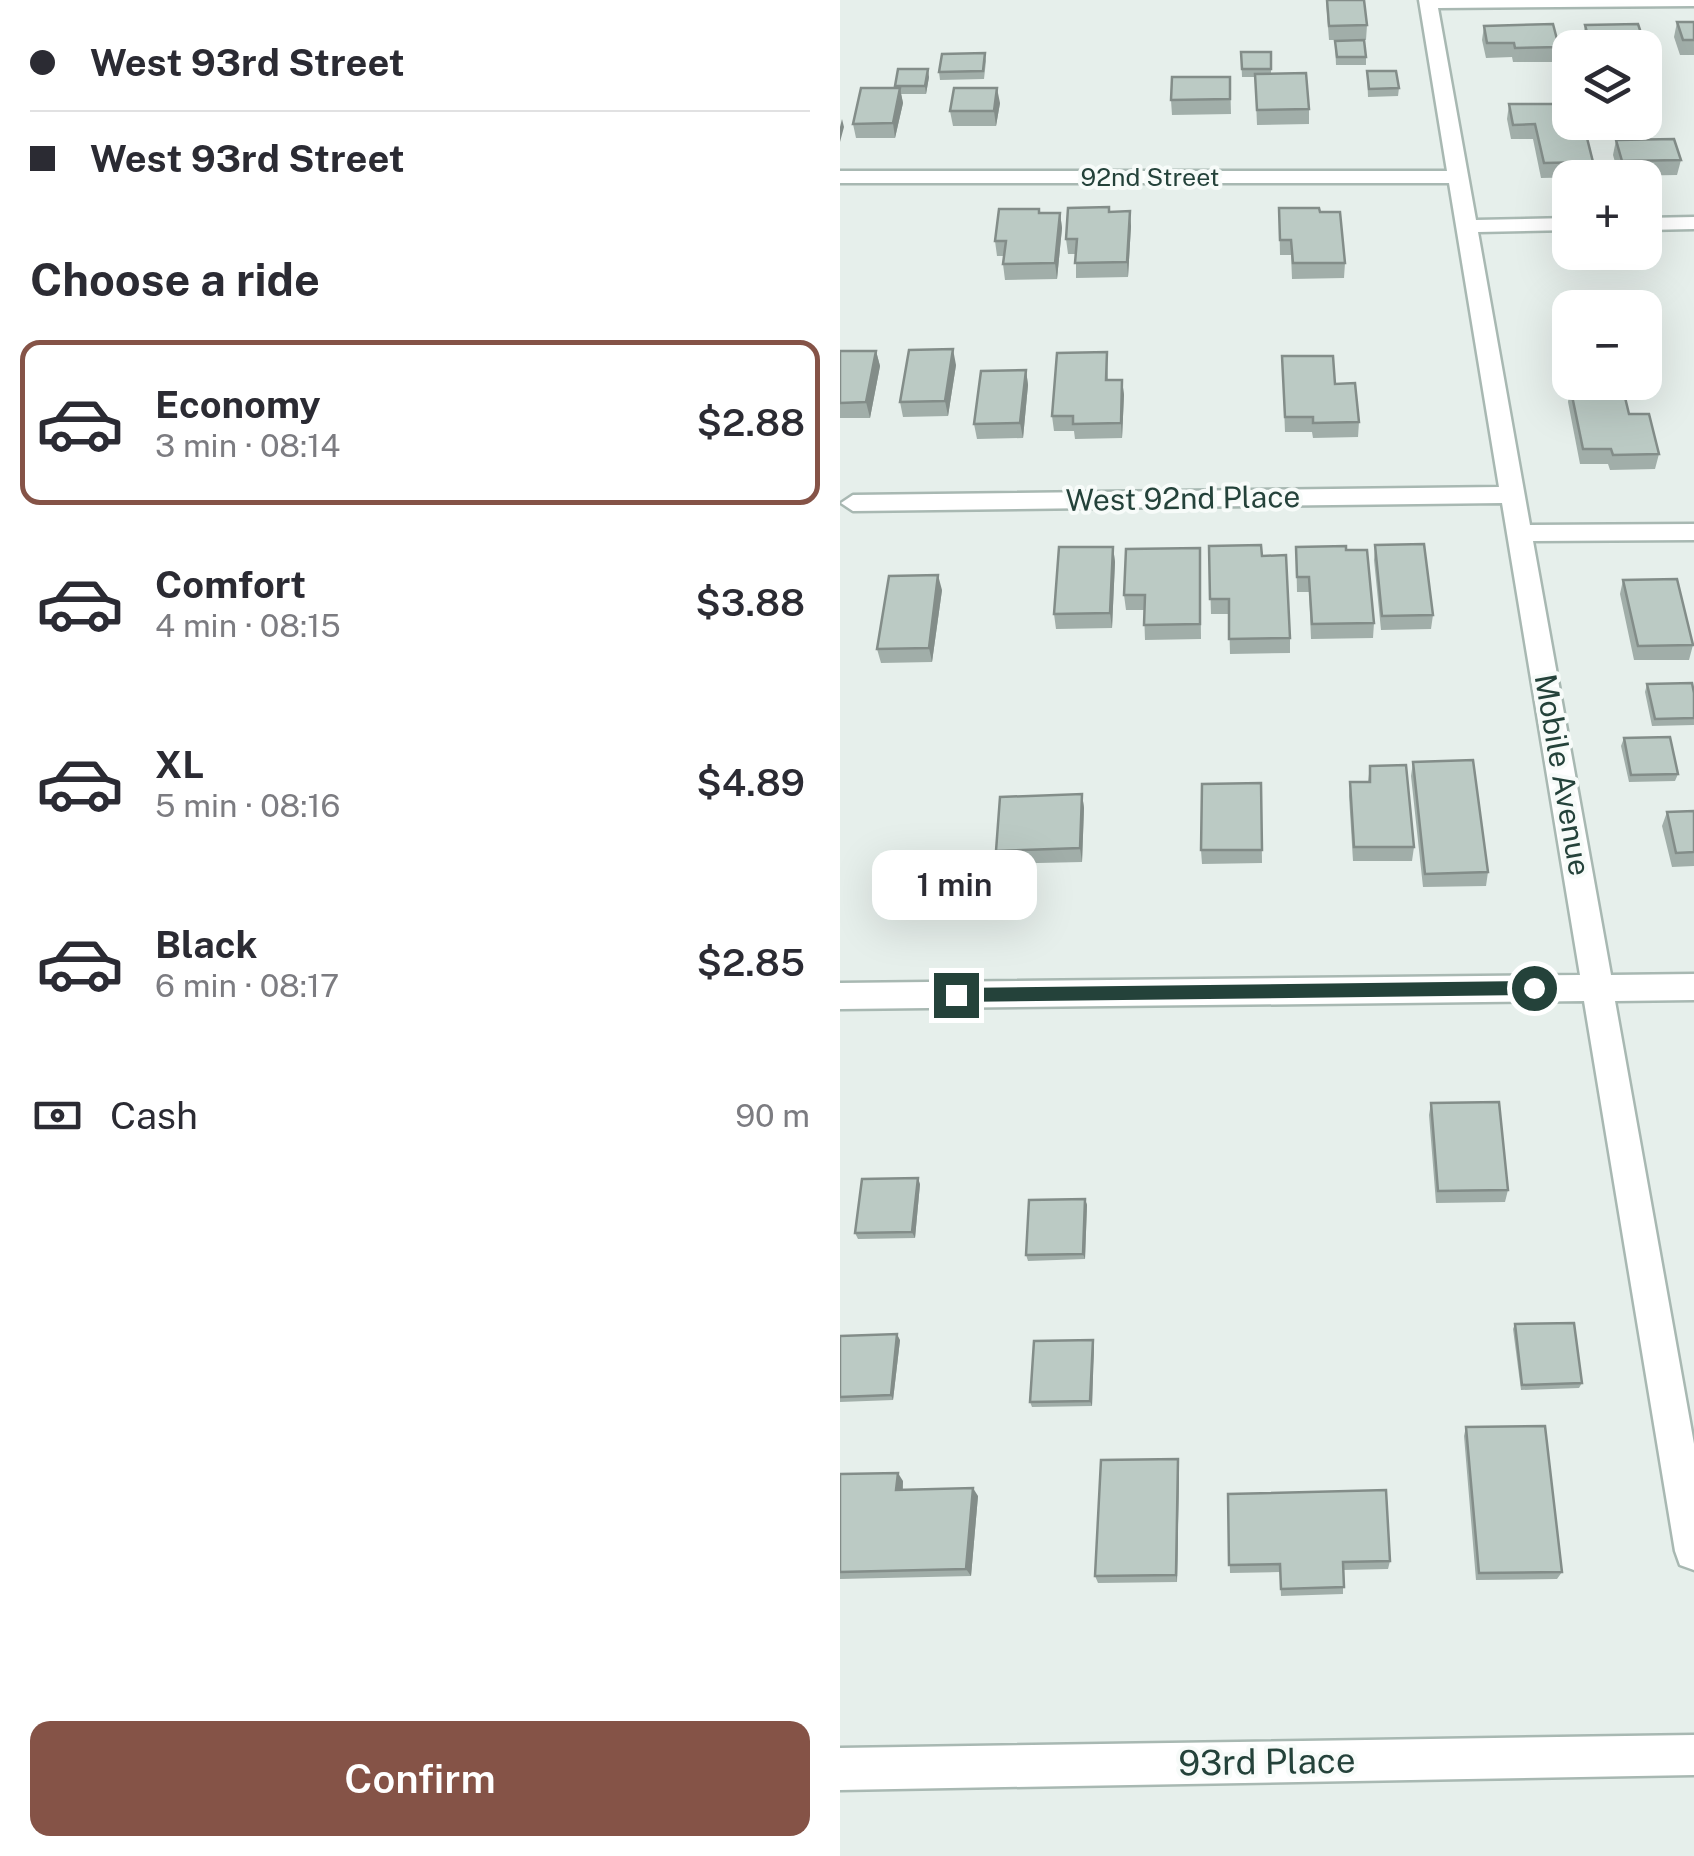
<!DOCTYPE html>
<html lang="en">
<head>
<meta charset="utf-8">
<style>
  :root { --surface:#fff; --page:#f7f7f7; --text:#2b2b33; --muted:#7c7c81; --line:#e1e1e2; --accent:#855347 }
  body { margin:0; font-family:"Public Sans",sans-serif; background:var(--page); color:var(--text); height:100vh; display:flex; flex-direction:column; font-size:38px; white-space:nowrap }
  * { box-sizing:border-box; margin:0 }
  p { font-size:32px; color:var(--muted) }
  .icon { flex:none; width:55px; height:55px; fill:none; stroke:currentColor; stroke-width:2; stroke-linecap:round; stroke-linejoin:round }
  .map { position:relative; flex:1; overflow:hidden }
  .drawer { display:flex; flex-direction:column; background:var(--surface); width:840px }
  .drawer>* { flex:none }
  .guide { display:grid; align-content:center; height:220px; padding:0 30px; background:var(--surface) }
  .tools { position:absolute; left:712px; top:30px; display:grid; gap:20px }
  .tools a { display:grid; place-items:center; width:110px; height:110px; border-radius:20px; background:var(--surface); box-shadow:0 10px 40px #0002; font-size:50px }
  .end { position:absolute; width:45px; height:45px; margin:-22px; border:12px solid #24423a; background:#fff; box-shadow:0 0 0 5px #fff }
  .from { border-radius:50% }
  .bubble { position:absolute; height:70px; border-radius:20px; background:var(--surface); box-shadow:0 10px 40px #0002; font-size:32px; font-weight:600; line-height:70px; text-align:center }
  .guide b { display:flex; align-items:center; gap:35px; height:95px; font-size:38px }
  .guide b+b { border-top:2px solid var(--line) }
  .guide i { width:25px; height:25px; background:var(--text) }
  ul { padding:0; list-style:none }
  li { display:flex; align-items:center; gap:30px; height:165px; margin:0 20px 15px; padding:0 10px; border:5px solid transparent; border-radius:20px }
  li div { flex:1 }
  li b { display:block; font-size:38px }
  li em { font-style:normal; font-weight:600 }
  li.current { border-color:var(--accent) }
  li>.icon { width:90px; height:90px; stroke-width:1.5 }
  h2 { padding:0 30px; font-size:45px; line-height:120px }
  .pay { display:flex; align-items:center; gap:25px; height:110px; padding:0 30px; font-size:38px }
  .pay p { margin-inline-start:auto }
  .button { display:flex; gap:20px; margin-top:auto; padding:20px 30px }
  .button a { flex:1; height:115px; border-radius:20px; background:var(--accent); color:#fff; font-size:40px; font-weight:600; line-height:115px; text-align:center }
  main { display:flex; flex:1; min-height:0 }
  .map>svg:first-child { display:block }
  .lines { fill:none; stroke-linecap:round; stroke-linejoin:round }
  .minor-casing { stroke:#a8b8b2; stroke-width:5 }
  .minor { fill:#fff; fill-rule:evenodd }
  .wall { fill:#a1aea9 }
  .shaded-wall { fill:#838d89 }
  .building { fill:#bbcac4; stroke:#838d89; stroke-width:2.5 }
  .route { fill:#24423a }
  .labels { text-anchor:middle; stroke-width:8; stroke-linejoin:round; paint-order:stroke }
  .far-street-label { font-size:25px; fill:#24423a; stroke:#f7fbf9 }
  .street-label { font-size:30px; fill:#24423a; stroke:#f7fbf9 }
  .near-street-label { font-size:35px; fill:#24423a; stroke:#f7fbf9 }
</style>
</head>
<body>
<main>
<section class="drawer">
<div class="guide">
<b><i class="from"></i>West 93rd Street</b>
<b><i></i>West 93rd Street</b>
</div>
<h2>Choose a ride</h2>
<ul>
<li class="current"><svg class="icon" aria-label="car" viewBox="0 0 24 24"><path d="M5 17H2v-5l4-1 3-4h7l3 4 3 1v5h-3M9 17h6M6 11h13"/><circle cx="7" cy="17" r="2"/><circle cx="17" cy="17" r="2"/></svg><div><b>Economy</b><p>3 min · 08:14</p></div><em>$2.88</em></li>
<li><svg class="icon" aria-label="car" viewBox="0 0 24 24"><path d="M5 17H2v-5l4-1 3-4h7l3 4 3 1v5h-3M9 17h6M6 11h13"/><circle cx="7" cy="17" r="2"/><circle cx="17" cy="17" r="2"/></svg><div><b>Comfort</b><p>4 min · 08:15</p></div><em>$3.88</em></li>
<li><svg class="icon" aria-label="car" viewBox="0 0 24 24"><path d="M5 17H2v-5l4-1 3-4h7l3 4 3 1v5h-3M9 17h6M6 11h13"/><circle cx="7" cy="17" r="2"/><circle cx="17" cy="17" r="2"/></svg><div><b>XL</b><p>5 min · 08:16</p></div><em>$4.89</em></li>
<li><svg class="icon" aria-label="car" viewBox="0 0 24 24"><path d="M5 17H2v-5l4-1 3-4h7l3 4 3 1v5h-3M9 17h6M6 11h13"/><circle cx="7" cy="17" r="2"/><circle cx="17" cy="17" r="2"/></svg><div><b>Black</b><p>6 min · 08:17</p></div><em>$2.85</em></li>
</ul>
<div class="pay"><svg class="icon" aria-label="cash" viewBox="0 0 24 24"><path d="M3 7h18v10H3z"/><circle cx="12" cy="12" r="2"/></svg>Cash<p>90 m</p></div>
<div class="button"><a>Confirm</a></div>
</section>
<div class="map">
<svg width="854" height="1856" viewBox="0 0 854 1856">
  <rect width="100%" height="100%" fill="#e6efeb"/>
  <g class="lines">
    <defs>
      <path id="minor" d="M579 0H854V6L598 8 636 220 730 218V230L638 232 690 525 854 524V540L693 541 771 975 854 974V1000L775 1001 854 1444V1570L840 1565 835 1551 744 1001 0 1009V983L740 975 662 503 13 511 1 503 13 495 659 487 609 183H0V171H607Z
        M854 217V229L805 230V218Z
        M854 1735V1775L0 1790V1748Z"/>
    </defs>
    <use href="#minor" class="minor-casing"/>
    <use href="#minor" class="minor"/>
  </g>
  <path class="wall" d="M486 0 527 25 526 40H489Z
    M837 22H854V55H840L834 37Z
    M745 25 804 42 803 48H745L743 39Z
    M644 26 719 47 717 62H673L672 57 646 58 642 40Z
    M495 41 526 57V65H496Z
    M401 52H431V73L469 109V124L417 125 415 77H402Z
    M145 53 146 61 144 79 100 80 99 72Z
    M527 71 559 88 558 96 528 97Z
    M89 77 86 94H61L63 103 55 138H16L13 124 55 88Z
    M390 77 391 114 332 115 331 100Z
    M160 103 156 126H113L110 111Z
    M669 104 753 162 750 177 701 178 693 139H671L667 119Z
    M776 140 841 160 837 175 779 176 773 155Z
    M439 208 480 212 505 263 504 278 452 279 451 255H440Z
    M270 212 291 226 288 277 236 278V254H228L226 239Z
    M200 213H220L222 228 217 279 165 280 163 264 164 256H157L155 241Z
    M0 351H36L40 366 30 418H0Z
    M267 352 268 380H282L284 395 282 438 235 439 234 431H214L212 416Z
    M442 356 495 384 519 422 518 437 473 438 472 432H445Z
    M116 365 108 416 63 417 60 402Z
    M186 370 188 385 183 438 137 439 134 424Z
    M730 386 789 414 819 454 815 469 770 470 768 464H740L728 402Z
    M535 545 593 615 591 629 541 630 534 560Z
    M369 546 422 556 450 638V653L390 654 389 614H371Z
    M273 547 275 562 272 628 216 629 214 614Z
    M456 547 534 623 533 638 471 639 469 592H457Z
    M360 548 361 639 305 640 304 610H286L284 595Z
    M783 580 853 645 849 660H794L780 594Z
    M102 590 92 662 41 663 37 649Z
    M807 684 854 693V725L812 726 805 692Z
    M784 738 838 774 835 781 789 782 781 746Z
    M573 762 648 872 646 886 583 887 571 776Z
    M530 766 574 847 572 861H513L509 796 510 782H528Z
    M421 783 422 863 362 864 361 850Z
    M242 794 244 808 242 862 159 864 156 851Z
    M854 811V866L832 867 822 826 827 812Z
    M591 1103 668 1190 665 1202 596 1203 589 1115Z
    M80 1184 75 1238 18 1239 15 1233Z
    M245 1199 247 1205 245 1259 188 1261 186 1255Z
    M675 1324 742 1383 739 1388 681 1390 673 1329Z
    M0 1336 60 1340 53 1400 0 1402Z
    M253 1340 254 1345 252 1406 192 1407 190 1402Z
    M626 1427 722 1572 717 1579 636 1580 624 1436Z
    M338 1459 339 1468 337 1582 258 1583 255 1576Z
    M0 1474 63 1481V1490L138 1496 131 1576 0 1579Z
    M388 1494 550 1561 548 1569 503 1570V1594L441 1596 440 1572 390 1573Z"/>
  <path class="shaded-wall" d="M88 69 89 77 86 94 85 86Z
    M60 88 63 103 55 138 53 123Z
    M157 88 160 103 156 126 154 111Z
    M2 119 4 127 0 142V127Z
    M290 211 291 226 288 277 287 262Z
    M220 213 222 228 217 279 215 263Z
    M113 349 116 365 108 416 105 401Z
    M36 351 40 366 30 418 26 402Z
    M186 370 188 385 183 438 180 423Z
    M282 380 284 395 282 438 281 423Z
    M273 547 275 562 272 628 270 613Z
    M98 575 102 590 92 662 89 648Z
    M242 794 244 808 242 862 240 848Z
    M78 1178 80 1184 75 1238 72 1232Z
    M245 1199 247 1205 245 1259 243 1254Z
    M57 1334 60 1340 53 1400 51 1395Z
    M253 1340 254 1345 252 1406 250 1401Z
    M338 1459 339 1468 337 1582 336 1575Z
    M58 1473 63 1481 62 1498 56 1490Z
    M133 1488 138 1496 131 1576 126 1569Z"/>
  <path class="building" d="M487 0H524L527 25 489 26Z
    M837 22H854V40H843Z
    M713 24 719 47 675 48 674 43H647L644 26Z
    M798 24 804 42 750 43 745 25Z
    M524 40 526 57H497L495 41Z
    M401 52H431V69H402Z
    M145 53 143 71 99 72 102 54Z
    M58 69H88L85 86H55Z
    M527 71H556L559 88 529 89Z
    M466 73 469 109 417 110 415 74Z
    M332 77H390V99L331 100Z
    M21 88H60L53 123 13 124Z
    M114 88H157L154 111H110Z
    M669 104H730V122H743L753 162 704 163 695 124 673 125Z
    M834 139 841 160 782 161 776 140Z
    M269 207V212L290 211 287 262 235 263 237 239H226L228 208Z
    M439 208H479L480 212H500L505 263H453L451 240H440Z
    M159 209H199V213H220L215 263 163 264 166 241H155Z
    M113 349 105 401 60 402 69 350Z
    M0 351H36L26 402 0 403Z
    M267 352 266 380H282L281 423 233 424V416H212L217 353Z
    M442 356H493L495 384 515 383 519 422 473 423V417H445Z
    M186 370 180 423 134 424 141 371Z
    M782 385 789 414H809L819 454 773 455 771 449H743L730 386Z
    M584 544 593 615 542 616 535 545Z
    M421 545 422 556 446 555 450 638 389 639V599H370L369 546Z
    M506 546V550H527L534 623 472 624 469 577H457L456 547Z
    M219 547H273L270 613 214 614Z
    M360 548V624L304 625 305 595H284L286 549Z
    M98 575 89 648 37 649 49 576Z
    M837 579 853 645 798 646 783 580Z
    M852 683 854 693V718L815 719 807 684Z
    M830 737 838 774 791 775 784 738Z
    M633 760 648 872 585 874 573 762Z
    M566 765 574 847H514L510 782H530V766Z
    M421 783 422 850H361L362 784Z
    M242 794 240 848 156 851 160 797Z
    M854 811V852L836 853 827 812Z
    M659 1102 668 1190 598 1191 591 1103Z
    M78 1178 72 1232 15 1233 22 1179Z
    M245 1199 243 1254 186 1255 189 1200Z
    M734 1323 742 1383 682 1385 675 1324Z
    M57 1334 51 1395 0 1397V1336Z
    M253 1340 250 1401 190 1402 194 1341Z
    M705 1426 722 1572 639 1573 626 1427Z
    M338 1459 336 1575 255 1576 261 1460Z
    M58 1473 56 1490 133 1488 126 1569 0 1572V1474Z
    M546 1490 550 1561 503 1562 504 1587 441 1589 440 1564 389 1565 388 1494Z"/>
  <path class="route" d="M694 981 703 988 694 995 116 1002 107 995 116 988Z"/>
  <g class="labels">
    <g class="far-street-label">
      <text x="310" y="186">92nd Street</text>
    </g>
    <g class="street-label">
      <text transform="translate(343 499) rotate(-1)" y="10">West 92nd Place</text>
      <text transform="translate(722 775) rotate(80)" y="10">Mobile Avenue</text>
    </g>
    <g class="near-street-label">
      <text transform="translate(427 1762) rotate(-1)" y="12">93rd Place</text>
    </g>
  </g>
</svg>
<div class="tools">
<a><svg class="icon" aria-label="layers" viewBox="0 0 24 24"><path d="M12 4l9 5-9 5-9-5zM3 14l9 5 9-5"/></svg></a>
<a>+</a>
<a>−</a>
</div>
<i class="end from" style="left:694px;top:988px"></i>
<i class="end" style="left:116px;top:995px"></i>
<div class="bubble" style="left:32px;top:850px;width:165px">1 min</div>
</div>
</main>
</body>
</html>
